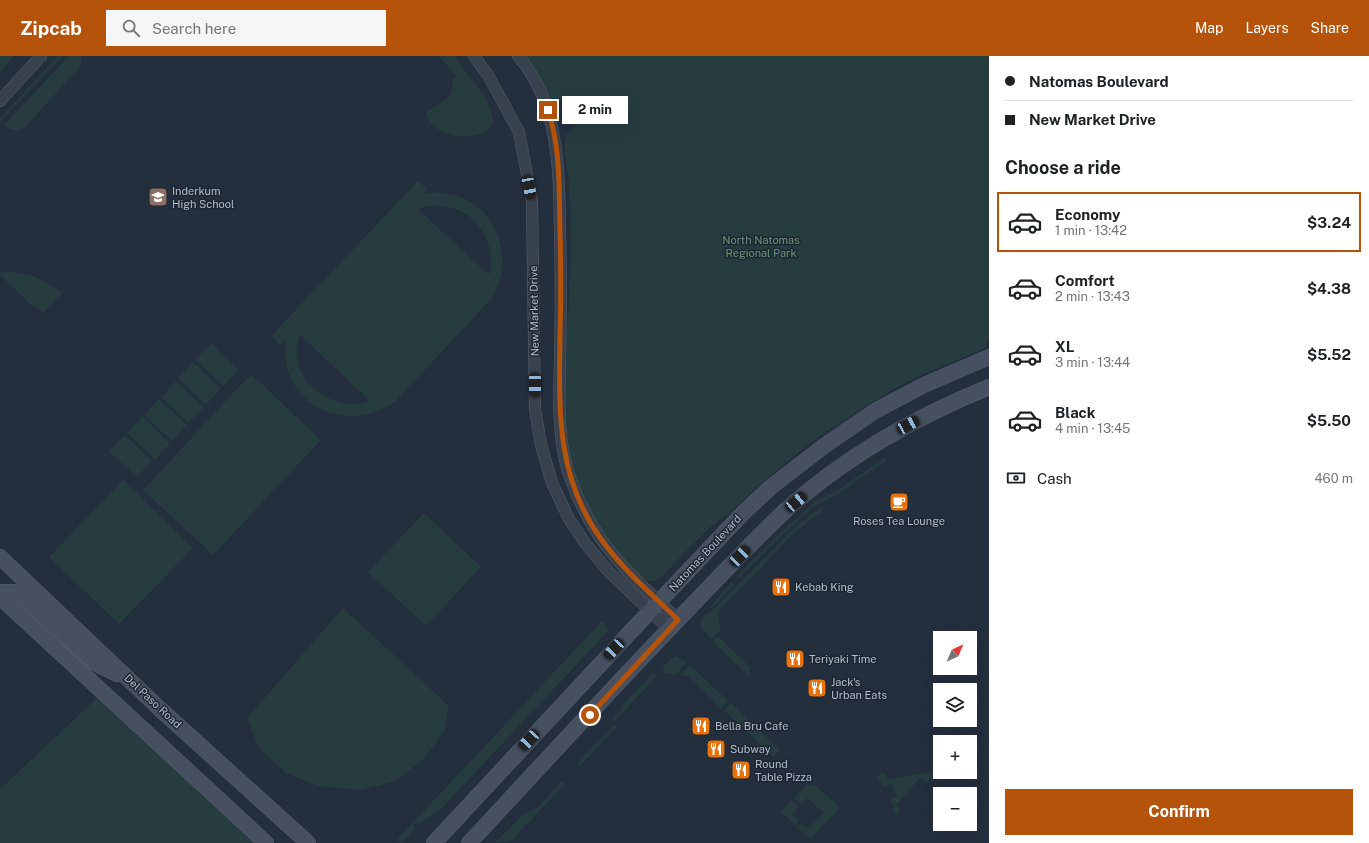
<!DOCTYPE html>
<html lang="en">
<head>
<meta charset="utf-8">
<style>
  :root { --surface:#fff; --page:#f6f6f6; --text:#202124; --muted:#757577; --line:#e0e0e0; --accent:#b45309 }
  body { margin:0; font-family:"Public Sans",sans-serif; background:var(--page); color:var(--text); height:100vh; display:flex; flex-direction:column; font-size:15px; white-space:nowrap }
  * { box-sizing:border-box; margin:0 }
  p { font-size:13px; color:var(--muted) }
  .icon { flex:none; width:22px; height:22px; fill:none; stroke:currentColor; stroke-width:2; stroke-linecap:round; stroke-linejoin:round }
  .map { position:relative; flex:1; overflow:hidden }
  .side { display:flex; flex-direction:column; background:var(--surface); width:380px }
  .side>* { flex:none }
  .top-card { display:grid; align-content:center; height:88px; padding:0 16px; background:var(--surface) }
  .needle { width:26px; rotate:44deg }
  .tools { position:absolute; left:933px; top:575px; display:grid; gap:8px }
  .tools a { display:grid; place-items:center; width:44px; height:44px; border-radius:0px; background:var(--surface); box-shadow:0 4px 16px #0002; font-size:20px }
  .end { position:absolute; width:18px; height:18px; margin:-9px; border:5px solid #b45309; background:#fff; box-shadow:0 0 0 2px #fff }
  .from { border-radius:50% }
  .bubble { position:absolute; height:28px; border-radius:0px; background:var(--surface); box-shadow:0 4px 16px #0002; font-size:13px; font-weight:700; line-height:28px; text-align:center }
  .car { position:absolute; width:12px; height:24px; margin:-12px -6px; border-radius:5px; box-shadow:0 0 3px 1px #0007; background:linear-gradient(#222 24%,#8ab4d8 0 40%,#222 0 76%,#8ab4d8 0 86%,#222 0) }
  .top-card b { display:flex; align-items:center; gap:14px; height:38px; font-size:15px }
  .top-card b+b { border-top:1px solid var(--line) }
  .top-card i { width:10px; height:10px; background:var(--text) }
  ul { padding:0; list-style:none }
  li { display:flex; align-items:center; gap:12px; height:60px; margin:0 8px 6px; padding:0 8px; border:2px solid transparent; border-radius:0px }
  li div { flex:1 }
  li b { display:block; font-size:15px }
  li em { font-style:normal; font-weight:700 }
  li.active { border-color:var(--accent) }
  li>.icon { width:36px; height:36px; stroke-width:1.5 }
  h2 { padding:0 16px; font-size:18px; line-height:48px }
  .pay { display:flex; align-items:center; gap:10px; height:44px; padding:0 16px; font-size:15px }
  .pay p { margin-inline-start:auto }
  .primary-button { display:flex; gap:8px; margin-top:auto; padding:8px 16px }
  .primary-button a { flex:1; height:46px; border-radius:0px; background:var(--accent); color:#fff; font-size:16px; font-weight:700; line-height:46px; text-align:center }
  header { display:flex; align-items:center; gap:24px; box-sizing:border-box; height:56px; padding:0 20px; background:var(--accent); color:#fff }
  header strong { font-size:19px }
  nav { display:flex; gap:22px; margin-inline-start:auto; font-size:14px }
  .search { width:280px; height:36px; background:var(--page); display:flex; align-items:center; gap:10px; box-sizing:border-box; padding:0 14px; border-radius:0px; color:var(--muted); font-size:15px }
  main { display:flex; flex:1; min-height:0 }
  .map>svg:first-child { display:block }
  .green { fill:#263c3f; fill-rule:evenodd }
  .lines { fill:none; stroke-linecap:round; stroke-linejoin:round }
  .street-casing { stroke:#565f6c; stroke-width:12 }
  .secondary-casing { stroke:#565f6c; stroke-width:16 }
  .street { stroke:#38414e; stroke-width:11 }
  .secondary { stroke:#465061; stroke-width:15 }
  .route { stroke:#b45309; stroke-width:5 }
  .labels { text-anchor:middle; stroke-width:3; stroke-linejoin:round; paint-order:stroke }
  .poi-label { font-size:11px; fill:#b4bcc9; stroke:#1d2633; text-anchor:start }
  .park-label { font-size:11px; fill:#6b9a76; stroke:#1d2633 }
  .street-label { font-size:11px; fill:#b4bcc9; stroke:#1d2633 }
</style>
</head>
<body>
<header>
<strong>Zipcab</strong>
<div class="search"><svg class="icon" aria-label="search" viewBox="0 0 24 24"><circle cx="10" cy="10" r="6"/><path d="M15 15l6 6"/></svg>Search here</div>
<nav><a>Map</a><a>Layers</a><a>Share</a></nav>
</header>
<main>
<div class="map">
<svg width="989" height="787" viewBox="0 0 989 787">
  <rect width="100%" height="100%" fill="#242f3e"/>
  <path class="green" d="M0 0H14L0 16Z
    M58 0H63L0 66V62Z
    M69 0H81V9L78 13 26 70C18 75 11 75 4 69Z
    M439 0H455C466 20 493 43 493 67 491 70 488 74 485 76 465 86 435 80 426 59L427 56C440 47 455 42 452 25L457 21Z
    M524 0H989V280L985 292 924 318 893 333 815 383 764 425 730 456 710 471 660 522C647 531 639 519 630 511 613 495 600 474 590 454 581 435 573 415 569 394 558 339 569 277 570 221 571 190 571 158 569 127 568 117 563 90 565 82 567 77 570 74 575 72L565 46 554 45 549 40Z
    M418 125 427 133 422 138C484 125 524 194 490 244L398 343C349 382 279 350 285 285L280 289 271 280ZM427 150C436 149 446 150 455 153 481 161 497 193 489 219L418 153ZM300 279 370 345C331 359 283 320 300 279Z
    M8 215 34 220 63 237 43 257 36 250 34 252 0 219V217Z
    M211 288 239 314 223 330 195 304Z
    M193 306 221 332 206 349 178 322Z
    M251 318 321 384 213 499 143 434Z
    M176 325 204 351 188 367 161 341Z
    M159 343 187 369 172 385 144 359Z
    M142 360 170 387 155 403 127 377Z
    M125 379 152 405 137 421 109 395Z
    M885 402 887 404 838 438 816 449 779 482 738 523 736 521 779 478 816 445 836 435Z
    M123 424 193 492 119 568 49 501Z
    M822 450 823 454 794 477 720 554 718 559 721 573 712 583 701 572C699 563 704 558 712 555L791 475Z
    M424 457 481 511 426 570 368 516Z
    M731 526 734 529 712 552H709Z
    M343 552 449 650 444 675 424 703 395 725 360 734 318 730 286 717 259 692 247 662Z
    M602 565 609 574 439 755 419 768 416 766 413 769 416 772 402 787 398 785 394 787Z
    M718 580 751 612 748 619 713 586Z
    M676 600 687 606 676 619 664 617 663 611 673 601Z
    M690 609 728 645 721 653 688 620 680 619Z
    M653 617 656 621 614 666 613 662 622 653V649Z
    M98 641 255 787H0V733Z
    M731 647 780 694 773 701 724 654Z
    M616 668V672L580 710 577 707Z
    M935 708 940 709V712L926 727 920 722 896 749 900 754 896 759 891 743 897 740 891 728 884 731 877 722 878 719 885 717 887 724 934 715Z
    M562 725 565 728 512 784 494 787 525 757 537 752Z
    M807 728 816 730 840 752 810 783 797 771 801 767 808 773 824 757 807 742 801 748 794 742Z
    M792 744 799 750 792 758 799 765 795 769 781 755Z"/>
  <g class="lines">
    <defs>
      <path id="street" d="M474 0 488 19 519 76 532 145 535 353 541 389 552 427 569 463 585 487 609 516 669 573
        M518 0C560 48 559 116 560 176 561 219 561 262 560 305 559 344 557 387 571 424 582 455 599 484 621 508 638 528 659 545 678 564
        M0 45 41 0"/>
      <path id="secondary" d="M0 501 161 654 308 787
        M0 536H17L95 607 117 618
        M0 541 266 787
        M434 787 636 570 743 457 771 431 824 390 875 355 924 329 989 301
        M469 787C537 714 604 641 673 569 710 531 747 490 786 454 845 401 915 361 989 331"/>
    </defs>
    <use href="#street" class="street-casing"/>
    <use href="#secondary" class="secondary-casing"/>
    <use href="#street" class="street"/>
    <use href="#secondary" class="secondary"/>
  </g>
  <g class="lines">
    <path class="route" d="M548 54C561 93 559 136 560 177 561 211 561 245 560 280 559 353 556 421 601 483 623 514 652 538 678 564L590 659"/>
  </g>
  <defs>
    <symbol id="school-square" viewBox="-11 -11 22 22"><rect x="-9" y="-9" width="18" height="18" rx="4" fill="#8d6e63" stroke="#1d2633"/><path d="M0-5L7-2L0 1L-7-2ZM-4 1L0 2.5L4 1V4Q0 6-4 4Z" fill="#fff"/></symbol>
    <symbol id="cafe-square" viewBox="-11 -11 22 22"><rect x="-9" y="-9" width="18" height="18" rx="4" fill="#e8710a" stroke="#1d2633"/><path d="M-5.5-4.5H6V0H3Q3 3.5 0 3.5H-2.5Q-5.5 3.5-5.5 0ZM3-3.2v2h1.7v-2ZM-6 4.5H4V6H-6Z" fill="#fff"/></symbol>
    <symbol id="restaurant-square" viewBox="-11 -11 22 22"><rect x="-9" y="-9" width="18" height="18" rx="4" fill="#e8710a" stroke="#1d2633"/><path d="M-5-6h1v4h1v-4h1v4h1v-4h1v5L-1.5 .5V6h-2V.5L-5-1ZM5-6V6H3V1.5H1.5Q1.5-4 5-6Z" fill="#fff"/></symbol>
  </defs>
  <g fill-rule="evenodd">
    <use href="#school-square" x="147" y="130" width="22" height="22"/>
    <use href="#cafe-square" x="888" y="435" width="22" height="22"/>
    <use href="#restaurant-square" x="770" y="520" width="22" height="22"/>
    <use href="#restaurant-square" x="784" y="592" width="22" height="22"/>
    <use href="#restaurant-square" x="806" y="621" width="22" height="22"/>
    <use href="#restaurant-square" x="690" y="659" width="22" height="22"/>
    <use href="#restaurant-square" x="705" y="682" width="22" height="22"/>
    <use href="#restaurant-square" x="730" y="703" width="22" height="22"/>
  </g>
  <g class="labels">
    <g class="poi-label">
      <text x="172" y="139">Inderkum<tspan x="172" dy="13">High School</tspan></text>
      <text x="899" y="469" text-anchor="middle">Roses Tea Lounge</text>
      <text x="795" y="535">Kebab King</text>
      <text x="809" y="607">Teriyaki Time</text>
      <text x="831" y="630">Jack's<tspan x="831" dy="13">Urban Eats</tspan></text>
      <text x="715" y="674">Bella Bru Cafe</text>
      <text x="730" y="697">Subway</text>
      <text x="755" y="712">Round<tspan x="755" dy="13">Table Pizza</tspan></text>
    </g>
    <g class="park-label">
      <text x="761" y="188">North Natomas<tspan x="761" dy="13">Regional Park</tspan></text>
    </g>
    <g class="street-label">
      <text transform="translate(534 255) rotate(-91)" y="4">New Market Drive</text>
      <text transform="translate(705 497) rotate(-47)" y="4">Natomas Boulevard</text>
      <text transform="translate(153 645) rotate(43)" y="4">Del Paso Road</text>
    </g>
  </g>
</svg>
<div class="tools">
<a><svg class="needle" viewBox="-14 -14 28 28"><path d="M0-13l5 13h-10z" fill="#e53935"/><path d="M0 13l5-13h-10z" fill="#757577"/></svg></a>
<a><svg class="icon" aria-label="layers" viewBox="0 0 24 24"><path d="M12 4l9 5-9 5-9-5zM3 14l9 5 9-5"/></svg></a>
<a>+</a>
<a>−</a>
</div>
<i class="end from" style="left:590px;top:659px"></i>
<i class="end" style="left:548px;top:54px"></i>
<div class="bubble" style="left:562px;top:40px;width:66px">2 min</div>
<i class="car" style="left:529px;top:131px;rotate:169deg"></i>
<i class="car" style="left:535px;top:329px;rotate:180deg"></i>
<i class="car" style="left:908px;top:369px;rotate:61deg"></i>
<i class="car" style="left:796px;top:446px;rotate:50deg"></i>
<i class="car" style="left:740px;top:500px;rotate:44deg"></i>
<i class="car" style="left:614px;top:593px;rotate:223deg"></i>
<i class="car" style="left:529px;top:684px;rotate:223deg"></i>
</div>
<section class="side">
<div class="top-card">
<b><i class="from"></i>Natomas Boulevard</b>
<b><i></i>New Market Drive</b>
</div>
<h2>Choose a ride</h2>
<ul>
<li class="active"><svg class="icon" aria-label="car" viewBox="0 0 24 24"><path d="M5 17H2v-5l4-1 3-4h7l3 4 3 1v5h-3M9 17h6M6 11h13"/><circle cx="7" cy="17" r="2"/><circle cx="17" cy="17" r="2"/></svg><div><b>Economy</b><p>1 min · 13:42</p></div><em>$3.24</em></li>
<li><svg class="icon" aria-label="car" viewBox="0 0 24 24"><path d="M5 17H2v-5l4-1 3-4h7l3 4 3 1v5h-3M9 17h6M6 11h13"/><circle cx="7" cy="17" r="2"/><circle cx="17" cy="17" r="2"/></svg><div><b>Comfort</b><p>2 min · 13:43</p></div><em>$4.38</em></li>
<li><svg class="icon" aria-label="car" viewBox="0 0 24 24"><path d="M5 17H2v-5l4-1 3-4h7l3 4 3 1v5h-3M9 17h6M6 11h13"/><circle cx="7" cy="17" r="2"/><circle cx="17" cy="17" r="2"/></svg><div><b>XL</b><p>3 min · 13:44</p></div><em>$5.52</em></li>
<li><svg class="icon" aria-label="car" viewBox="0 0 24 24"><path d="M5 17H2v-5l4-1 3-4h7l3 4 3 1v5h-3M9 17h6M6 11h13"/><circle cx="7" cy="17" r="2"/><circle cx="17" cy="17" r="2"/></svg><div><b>Black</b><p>4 min · 13:45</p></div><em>$5.50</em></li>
</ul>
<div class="pay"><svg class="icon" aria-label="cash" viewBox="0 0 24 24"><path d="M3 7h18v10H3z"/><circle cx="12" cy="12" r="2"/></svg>Cash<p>460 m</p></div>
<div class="primary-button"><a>Confirm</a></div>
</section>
</main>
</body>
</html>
